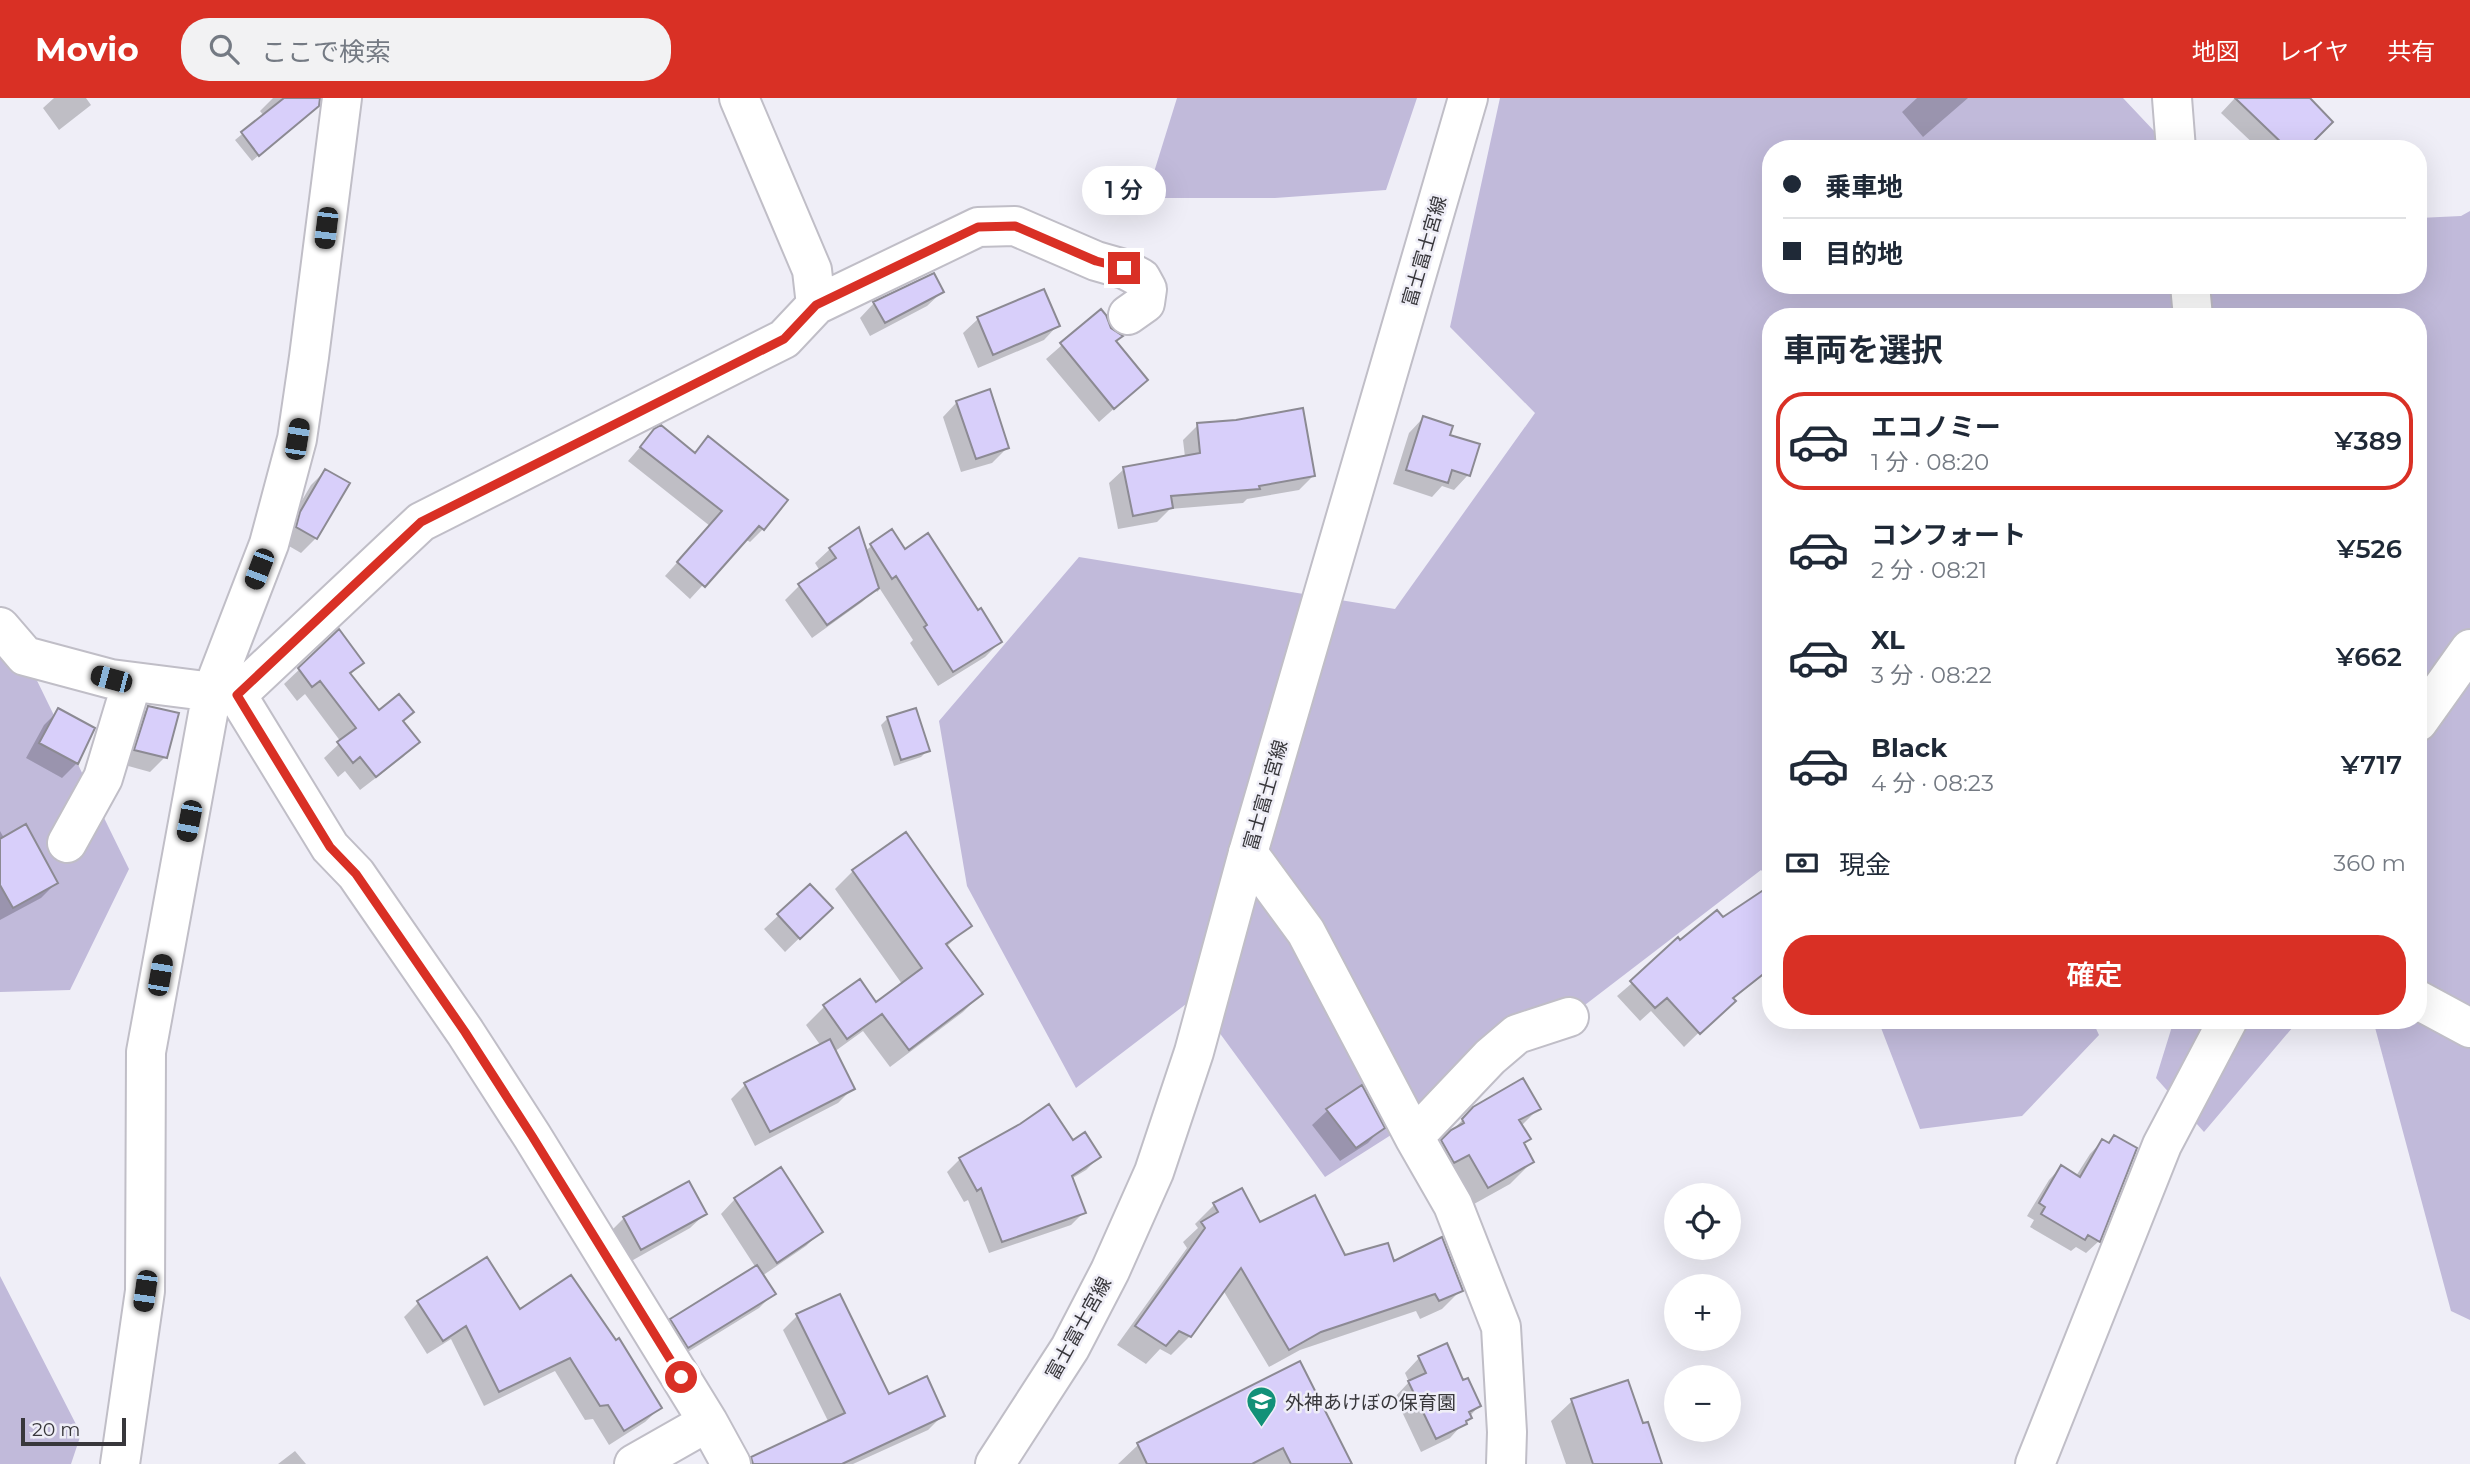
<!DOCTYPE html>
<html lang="ja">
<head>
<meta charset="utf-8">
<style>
  :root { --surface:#fff; --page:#f2f2f3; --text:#1f2937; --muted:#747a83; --line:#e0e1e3; --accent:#d93025 }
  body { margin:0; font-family:Montserrat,"Noto Sans JP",sans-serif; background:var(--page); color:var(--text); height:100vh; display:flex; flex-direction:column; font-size:26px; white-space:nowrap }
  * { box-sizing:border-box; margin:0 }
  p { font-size:23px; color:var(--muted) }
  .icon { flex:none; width:38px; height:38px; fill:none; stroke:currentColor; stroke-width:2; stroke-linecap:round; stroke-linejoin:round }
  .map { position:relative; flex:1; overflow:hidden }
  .details { position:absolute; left:1762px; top:210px; width:665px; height:721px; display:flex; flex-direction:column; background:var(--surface); border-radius:28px; box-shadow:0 7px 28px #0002 }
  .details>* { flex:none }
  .guide { position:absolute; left:1762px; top:42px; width:665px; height:154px; border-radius:28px; box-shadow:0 7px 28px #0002; display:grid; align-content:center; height:154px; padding:0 21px; background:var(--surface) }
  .fabs { position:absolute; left:1664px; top:1085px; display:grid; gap:14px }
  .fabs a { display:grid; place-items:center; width:77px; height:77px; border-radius:50%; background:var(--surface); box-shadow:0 7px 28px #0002; font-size:35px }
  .scale { position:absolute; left:21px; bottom:18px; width:105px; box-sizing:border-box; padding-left:7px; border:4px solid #38373b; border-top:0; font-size:19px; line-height:24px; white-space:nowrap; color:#38373b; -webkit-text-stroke:5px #efeef7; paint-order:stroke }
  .end { position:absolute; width:32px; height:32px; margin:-16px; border:9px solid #d93025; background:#fff; box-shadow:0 0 0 4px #fff }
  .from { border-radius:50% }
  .bubble { position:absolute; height:49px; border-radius:24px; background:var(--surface); box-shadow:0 7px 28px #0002; font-size:23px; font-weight:600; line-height:49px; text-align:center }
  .car { position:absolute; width:21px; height:42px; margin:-21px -10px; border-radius:9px; box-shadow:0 0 5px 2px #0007; background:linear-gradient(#222 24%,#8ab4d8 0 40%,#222 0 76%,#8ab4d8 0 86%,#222 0) }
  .guide b { display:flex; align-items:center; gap:24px; height:66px; font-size:26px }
  .guide b+b { border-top:2px solid var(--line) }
  .guide i { width:18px; height:18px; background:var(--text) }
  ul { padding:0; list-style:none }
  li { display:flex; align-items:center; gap:21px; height:98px; margin:0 14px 10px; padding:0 7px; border:4px solid transparent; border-radius:28px }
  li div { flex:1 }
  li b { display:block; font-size:26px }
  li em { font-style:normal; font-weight:600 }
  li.selected { border-color:var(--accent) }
  li>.icon { width:63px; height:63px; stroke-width:1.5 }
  h2 { padding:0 21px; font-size:32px; line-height:84px }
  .pay { display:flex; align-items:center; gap:18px; height:77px; padding:0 21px; font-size:26px }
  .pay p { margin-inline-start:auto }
  .button { display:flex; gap:14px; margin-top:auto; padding:14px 21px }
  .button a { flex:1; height:80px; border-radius:28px; background:var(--accent); color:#fff; font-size:28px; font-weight:600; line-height:80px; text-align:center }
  header { display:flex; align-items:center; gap:42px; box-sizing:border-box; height:98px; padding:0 35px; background:var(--accent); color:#fff }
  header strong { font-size:33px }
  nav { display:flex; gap:38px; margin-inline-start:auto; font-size:24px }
  .search { width:490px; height:63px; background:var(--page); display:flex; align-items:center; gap:18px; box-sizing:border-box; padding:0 24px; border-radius:28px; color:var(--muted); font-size:26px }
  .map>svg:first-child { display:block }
  .green { fill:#c1bada }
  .shadow { fill:#0003 }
  .building { fill:#d8cffa; stroke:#8c8a93; stroke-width:2 }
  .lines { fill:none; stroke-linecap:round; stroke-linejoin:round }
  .minor-casing { stroke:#c0bec7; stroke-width:42 }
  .tertiary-casing { stroke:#c0bec7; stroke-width:42 }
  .secondary-casing { stroke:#c0bec7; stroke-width:42 }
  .minor { stroke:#fff; stroke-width:38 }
  .tertiary { stroke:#fff; stroke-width:38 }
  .secondary { stroke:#fff; stroke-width:38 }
  .route { stroke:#d93025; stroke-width:9 }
  .labels { text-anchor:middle; stroke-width:5; stroke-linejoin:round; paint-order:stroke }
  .street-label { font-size:19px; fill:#38373b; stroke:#efeef7 }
  .poi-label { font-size:19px; fill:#38373b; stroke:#efeef7; text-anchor:start }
</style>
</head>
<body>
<header>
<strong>Movio</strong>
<div class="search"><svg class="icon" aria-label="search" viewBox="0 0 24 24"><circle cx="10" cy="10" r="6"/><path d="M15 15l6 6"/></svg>ここで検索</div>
<nav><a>地図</a><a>レイヤ</a><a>共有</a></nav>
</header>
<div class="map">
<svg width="2470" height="1366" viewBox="0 0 2470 1366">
  <rect width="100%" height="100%" fill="#efeef7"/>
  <path class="green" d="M1177 0H1417L1386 92 1275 100H1146Z
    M1500 0H2123L2171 51H1771V187H2418L2419 120 2461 118 2470 113V1222L2451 1213 2373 922H2418V219H1771V782L1761 772 1534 946 1325 1079 1194 900 1076 990 967 788 939 623 1079 459 1395 511 1535 315 1450 229Z
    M0 533 25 558 129 771 70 892 0 894Z
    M1878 922H2092L2099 937 2022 1018 1920 1031Z
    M2174 922H2306L2298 923 2204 1034 2156 980Z
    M0 1178 81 1336 71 1366H0Z"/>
  <path class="shadow" d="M54 0H86L91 7 59 32 43 10Z
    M273 0H302L305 19 252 63 235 42 264 18 260 13Z
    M1917 0H1968L1923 39 1902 14Z
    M2235 0H2308L2303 51H2259L2221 15Z
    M1043 193 1058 227 1044 242 978 270 963 235 978 221Z
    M942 194 927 208 870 238 860 220 874 205Z
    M1101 213 1114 243 1146 282 1099 324 1046 261Z
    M957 304 1007 350 992 365 961 374 943 319Z
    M1423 320 1468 377 1454 392 1442 388 1432 399 1393 386 1409 335Z
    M1198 327 1313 378 1299 392 1247 401 1243 405 1170 411 1157 424 1118 431 1109 385 1124 371 1185 359 1183 342Z
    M655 332 693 356 708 340 763 431 750 444 745 441 690 501 665 478 710 428 628 363Z
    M325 373 316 440 301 455 282 444 286 430 311 387Z
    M891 434 904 453 1000 544 985 559 938 588 910 545 913 542 880 491 877 494 875 491 862 504 812 540 785 502 799 488 820 473 815 465 830 451 865 453Z
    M339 534 362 565 350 577 379 614 402 624 417 644 403 659 360 692 345 673 338 679 324 660 341 644 305 596 297 603 284 586Z
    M148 610 165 659 150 674 121 666 134 624Z
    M59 612 77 665 62 680 26 660 44 627Z
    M888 620 928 652 921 659 894 668 881 627Z
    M0 733 4 740 56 785 41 800 0 822Z
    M853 773 970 827 946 849 981 896 963 914 890 969 863 933 834 954 853 990 838 1005 755 1048 731 1001 746 986 821 948 806 927 824 909 876 906 902 886 835 791Z
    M1771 801V880L1767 874 1732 902 1684 949 1651 913 1640 923 1617 898 1680 844 1723 821Z
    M779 817 816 824 785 854 764 831Z
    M1361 990 1382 1030 1368 1045 1340 1063 1312 1027 1327 1013Z
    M1474 1010H1539L1521 1028 1529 1041 1523 1047 1532 1064 1510 1086 1465 1111 1420 1066Z
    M2114 1039 2099 1143 2086 1155 2076 1149 2071 1153 2030 1129 2034 1122 2027 1118 2049 1082 2061 1069 2076 1078 2090 1056 2102 1043 2107 1046Z
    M1072 1044 1099 1059 1086 1072 1071 1081 1084 1114 1071 1127 989 1155 968 1102 964 1104 947 1074 960 1061Z
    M1241 1092 1260 1127 1344 1159 1393 1165 1461 1192 1442 1211 1420 1221 1416 1213 1300 1252 1269 1269 1223 1192 1190 1238 1171 1257 1160 1251 1146 1266 1117 1247 1187 1150 1183 1144 1198 1130 1195 1126 1214 1107Z
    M735 1101 821 1133 806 1148 762 1178 773 1196 759 1210 673 1263 657 1236 671 1222 756 1170 721 1116Z
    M705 1116 690 1130 626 1166 609 1135 624 1120Z
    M418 1205 520 1214 615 1245 660 1310 645 1324 609 1347 593 1321 585 1322 555 1273 484 1308 451 1241 427 1256 404 1219Z
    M797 1218 888 1298 943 1317 928 1332 853 1366H753L829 1325 783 1232Z
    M1419 1260 1463 1284 1479 1308 1450 1340 1421 1354 1395 1299 1409 1284 1405 1275Z
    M1299 1265 1350 1366H1118L1138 1347Z
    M1627 1284 1642 1327 1660 1366H1566L1551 1323 1572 1303Z
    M295 1353 306 1366H278Z"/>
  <path class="building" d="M284 0H320L319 8 259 58 241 34Z
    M2235 0H2310L2333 24 2306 51H2288Z
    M934 175 944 194 885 225 873 204Z
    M1044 191 1060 228 993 257 977 219Z
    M1101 211 1106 217 1111 230 1123 238 1116 243 1148 282 1114 311 1060 245Z
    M990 291 1009 350 976 361 956 303Z
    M1303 310 1315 378 1259 388 1260 391 1171 398 1173 410 1133 418 1123 369 1200 355 1197 325 1236 322Z
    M1423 318 1453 328 1450 337 1480 346 1470 378 1452 372 1448 385 1406 372Z
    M661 327 695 355 708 338 788 402 764 432 759 428 705 489 677 464 722 413 640 349 654 331Z
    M325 371 350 385 317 441 296 429 300 414Z
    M859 429 879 490 827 527 798 486 836 460 829 450Z
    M892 431 905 451 928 435 978 512 981 510 1002 544 953 574 924 529 927 527 896 478 892 481 870 446Z
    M339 531 364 565 350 575 379 612 399 596 414 614 403 623 420 644 376 679 360 659 353 665 337 644 356 630 320 583 312 589 298 570Z
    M148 608 179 615 167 660 134 652Z
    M58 610 95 630 78 666 39 645Z
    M916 610 930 653 901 662 887 619Z
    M26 726 58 785 13 810 0 787V741Z
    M906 734 972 828 946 846 983 896 909 952 882 916 847 941 823 907 860 881 876 904 922 870 852 772Z
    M810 786 833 810 800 841 777 816Z
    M1771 787V870L1733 900 1736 903 1700 936 1667 900 1655 910 1630 883 1678 839 1680 842 1717 812 1723 819Z
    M830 941 855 991 770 1034 744 985Z
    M1523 980 1541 1011 1519 1022 1531 1041 1524 1045 1534 1064 1488 1090 1469 1057 1454 1065 1441 1042 1451 1032 1464 1025 1462 1021 1473 1009Z
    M1362 987 1385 1030 1356 1050 1326 1011Z
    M1049 1006 1073 1042 1085 1034 1101 1059 1072 1078 1086 1115 1002 1144 981 1090 977 1093 959 1060 1020 1026Z
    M2114 1037 2137 1050 2100 1144 2088 1137 2085 1142 2041 1116 2045 1109 2039 1105 2061 1067 2080 1079 2102 1041 2109 1045Z
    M781 1069 823 1134 777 1165 734 1100Z
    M689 1083 707 1116 641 1152 623 1119Z
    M1242 1090 1260 1124 1315 1097 1345 1157 1388 1145 1394 1163 1442 1139 1463 1193 1439 1203 1435 1196 1321 1234 1289 1252 1241 1170 1191 1239 1179 1233 1166 1248 1135 1228 1205 1130 1201 1124 1218 1114 1213 1105Z
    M487 1159 520 1211 571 1177 616 1242 619 1240 662 1310 624 1333 608 1307 600 1308 570 1260 499 1294 466 1228 443 1243 417 1203Z
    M757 1167 776 1196 688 1250 670 1221Z
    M840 1196 889 1296 927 1278 945 1318 842 1366H753L751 1359 845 1315 796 1216Z
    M1447 1245 1463 1282 1468 1280 1481 1308 1469 1314 1472 1320 1466 1323 1467 1326 1436 1341 1408 1283 1426 1275 1418 1258Z
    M1300 1263 1352 1366H1291L1283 1350 1252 1366H1147L1137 1345Z
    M1628 1282 1643 1325 1648 1324 1662 1366H1593L1571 1301Z"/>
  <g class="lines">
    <defs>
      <path id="minor" d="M816 207 978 129 1015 128 1096 163 1124 171 1141 180 1147 191 1145 205 1128 217
        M0 529 25 558 111 581 237 597 330 749 356 776 465 934 532 1038 708 1324 731 1366
        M237 597 421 424 784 241 816 207 812 172 739 0
        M2418 624 2470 551
        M67 745 103 680 132 584
        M1248 755 1306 834 1414 1039 1453 1107 1501 1229 1507 1334 1506 1366
        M1414 1039 1490 959 1517 936 1569 919
        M120 1366 145 1193 146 954 212 594 269 446 297 341 309 259 342 0
        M634 1366 708 1324
        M2035 1366 2162 1047 2228 922"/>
      <path id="tertiary" d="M2172 0 2176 51
        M2190 187 2193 219
        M2418 902 2470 930"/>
      <path id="secondary" d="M995 1366 1070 1250 1110 1173 1154 1074 1194 954 1248 755 1468 0"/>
    </defs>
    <use href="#minor" class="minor-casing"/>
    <use href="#tertiary" class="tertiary-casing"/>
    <use href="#secondary" class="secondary-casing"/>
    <use href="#minor" class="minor"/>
    <use href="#tertiary" class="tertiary"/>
    <use href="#secondary" class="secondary"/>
  </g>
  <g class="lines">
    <path class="route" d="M681 1279 532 1038 465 934 356 776 330 749 237 597 421 424 784 241 816 207 978 129 1015 128 1096 163 1124 170"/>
  </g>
  <defs>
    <symbol id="school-pin" viewBox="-11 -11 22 30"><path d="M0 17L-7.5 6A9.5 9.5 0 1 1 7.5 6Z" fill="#129178" stroke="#efeef7"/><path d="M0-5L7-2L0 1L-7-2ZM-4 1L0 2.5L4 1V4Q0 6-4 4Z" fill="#fff"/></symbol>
  </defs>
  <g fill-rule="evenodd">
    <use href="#school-pin" x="1244" y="1286" width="35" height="47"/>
  </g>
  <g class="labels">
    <g class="street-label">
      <text transform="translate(1424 153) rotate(-74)" y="7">富士富士宮線</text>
      <text transform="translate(1265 697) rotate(-74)" y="7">富士富士宮線</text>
      <text transform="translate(1078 1230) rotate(-61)" y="7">富士富士宮線</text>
    </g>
    <g class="poi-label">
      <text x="1285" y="1311">外神あけぼの保育園</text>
    </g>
  </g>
</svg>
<div class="fabs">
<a><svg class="icon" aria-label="locate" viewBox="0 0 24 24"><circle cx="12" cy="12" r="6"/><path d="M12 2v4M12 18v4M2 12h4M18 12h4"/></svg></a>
<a>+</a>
<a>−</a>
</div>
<div class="scale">20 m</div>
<i class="end from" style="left:681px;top:1279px"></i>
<i class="end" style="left:1124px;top:170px"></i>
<div class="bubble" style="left:1082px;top:68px;width:84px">1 分</div>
<i class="car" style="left:326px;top:130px;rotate:187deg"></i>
<i class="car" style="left:297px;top:341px;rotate:9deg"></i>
<i class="car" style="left:259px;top:471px;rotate:201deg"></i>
<i class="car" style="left:111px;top:581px;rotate:285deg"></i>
<i class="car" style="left:189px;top:723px;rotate:191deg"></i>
<i class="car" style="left:160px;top:877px;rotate:10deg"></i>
<i class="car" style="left:145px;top:1193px;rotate:188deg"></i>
<div class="guide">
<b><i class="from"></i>乗車地</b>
<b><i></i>目的地</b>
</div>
<section class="details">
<h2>車両を選択</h2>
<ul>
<li class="selected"><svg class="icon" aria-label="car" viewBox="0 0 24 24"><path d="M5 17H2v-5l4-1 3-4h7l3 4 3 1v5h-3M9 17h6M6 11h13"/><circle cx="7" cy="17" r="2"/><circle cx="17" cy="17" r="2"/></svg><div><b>エコノミー</b><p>1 分 · 08:20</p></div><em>¥389</em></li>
<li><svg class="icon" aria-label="car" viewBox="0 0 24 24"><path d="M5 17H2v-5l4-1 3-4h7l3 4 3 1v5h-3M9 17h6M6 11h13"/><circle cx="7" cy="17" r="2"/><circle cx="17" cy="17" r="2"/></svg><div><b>コンフォート</b><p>2 分 · 08:21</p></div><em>¥526</em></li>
<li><svg class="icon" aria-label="car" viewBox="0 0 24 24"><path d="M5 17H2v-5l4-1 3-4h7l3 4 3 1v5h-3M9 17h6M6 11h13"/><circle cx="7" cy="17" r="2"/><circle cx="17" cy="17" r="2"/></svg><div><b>XL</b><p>3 分 · 08:22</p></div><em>¥662</em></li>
<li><svg class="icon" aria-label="car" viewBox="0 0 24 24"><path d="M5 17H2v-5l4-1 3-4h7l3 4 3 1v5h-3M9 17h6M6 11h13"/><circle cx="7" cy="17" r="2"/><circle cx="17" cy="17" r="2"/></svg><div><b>Black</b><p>4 分 · 08:23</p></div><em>¥717</em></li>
</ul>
<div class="pay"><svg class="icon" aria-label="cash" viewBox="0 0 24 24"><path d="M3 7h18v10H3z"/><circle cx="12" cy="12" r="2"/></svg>現金<p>360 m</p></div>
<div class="button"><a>確定</a></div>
</section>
</div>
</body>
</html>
